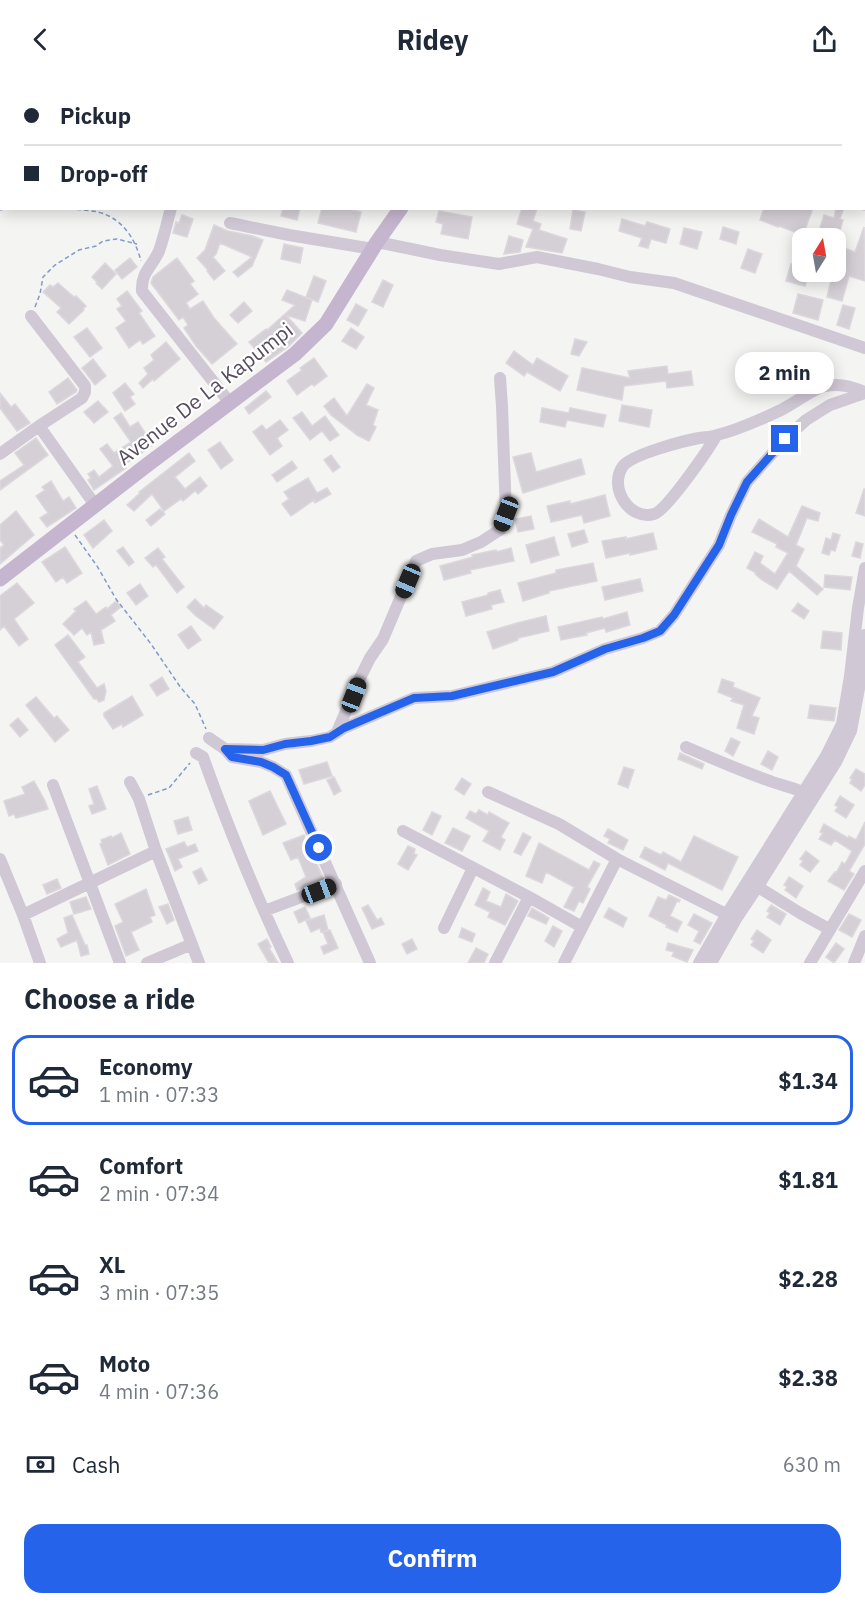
<!DOCTYPE html>
<html lang="en">
<head>
<meta charset="utf-8">
<style>
  :root { --surface:#fff; --page:#f6f6f7; --text:#1f2937; --muted:#747a83; --line:#e0e1e3; --accent:#2563eb }
  body { margin:0; font-family:"IBM Plex Sans",sans-serif; background:var(--page); color:var(--text); height:100vh; display:flex; flex-direction:column; font-size:22px; white-space:nowrap }
  * { box-sizing:border-box; margin:0 }
  p { font-size:20px; color:var(--muted) }
  .icon { flex:none; width:33px; height:33px; fill:none; stroke:currentColor; stroke-width:2; stroke-linecap:round; stroke-linejoin:round }
  .map { position:relative; height:885px; overflow:hidden }
  .details { display:flex; flex-direction:column; background:var(--surface); flex:1 }
  .details>* { flex:none }
  .hud { position:absolute; left:0px; top:0px; width:866px; height:132px; box-shadow:0 3px 15px #0003; display:grid; align-content:center; height:132px; padding:0 24px; background:var(--surface) }
  .needle { width:39px; rotate:11deg }
  .fabs { position:absolute; left:792px; top:150px; display:grid; gap:12px }
  .fabs a { display:grid; place-items:center; width:54px; height:54px; border-radius:12px; background:var(--surface); box-shadow:0 3px 15px #0003; font-size:30px }
  .end { position:absolute; width:27px; height:27px; margin:-14px; border:8px solid #2563eb; background:#fff; box-shadow:0 0 0 3px #fff }
  .from { border-radius:50% }
  .bubble { position:absolute; height:42px; border-radius:18px; background:var(--surface); box-shadow:0 3px 15px #0003; font-size:20px; font-weight:800; line-height:42px; text-align:center }
  .car { position:absolute; width:18px; height:36px; margin:-18px -9px; border-radius:8px; box-shadow:0 0 4px 2px #0007; background:linear-gradient(#222 24%,#8ab4d8 0 40%,#222 0 76%,#8ab4d8 0 86%,#222 0) }
  .hud b { display:flex; align-items:center; gap:21px; height:57px; font-size:22px }
  .hud b+b { border-top:2px solid var(--line) }
  .hud i { width:15px; height:15px; background:var(--text) }
  ul { padding:0; list-style:none }
  li { display:flex; align-items:center; gap:18px; height:90px; margin:0 12px 9px; padding:0 12px; border:3px solid transparent; border-radius:18px }
  li div { flex:1 }
  li b { display:block; font-size:22px }
  li em { font-style:normal; font-weight:800 }
  li.current { border-color:var(--accent) }
  li>.icon { width:54px; height:54px; stroke-width:1.5 }
  h2 { padding:0 24px; font-size:27px; line-height:72px }
  .pay { display:flex; align-items:center; gap:15px; height:66px; padding:0 24px; font-size:22px }
  .pay p { margin-inline-start:auto }
  .action { display:flex; gap:12px; margin-top:auto; padding:12px 24px }
  .action a { flex:1; height:69px; border-radius:18px; background:var(--accent); color:#fff; font-size:24px; font-weight:800; line-height:69px; text-align:center }
  header { display:flex; justify-content:space-between; align-items:center; height:78px; padding:0 24px; background:var(--surface); font-size:27px; font-weight:800 }
  .map>svg:first-child { display:block }
  .building { fill:#d5d0d6; stroke:#dcd7dd; stroke-width:1.5 }
  .lines { fill:none; stroke-linecap:round; stroke-linejoin:round }
  .path { stroke:#819ac8; stroke-width:1.5; stroke-dasharray:4.5 3; stroke-linecap:butt }
  .minor { stroke:#d0c8d5; stroke-width:12 }
  .major { stroke:#c5b5ce; stroke-width:15 }
  .route { stroke:#2563eb; stroke-width:8 }
  .labels { text-anchor:middle; stroke-width:4.5; stroke-linejoin:round; paint-order:stroke }
  .street-label { font-size:21px; fill:#574c5e; stroke:#fff }
</style>
</head>
<body>
<header><svg class="icon" aria-label="back" viewBox="0 0 24 24"><path d="M15 5l-7 7 7 7"/></svg>Ridey<svg class="icon" aria-label="share" viewBox="0 0 24 24"><path d="M12 15V3M7 8l5-5 5 5M5 13v7h14v-7"/></svg></header>
<div class="map">
<svg width="865" height="885" viewBox="0 0 865 885">
  <rect width="100%" height="100%" fill="#f4f4f3"/>
  <path class="building" d="M283 130H300L297 142 281 138Z
    M322 130H345L361 134 356 154 318 145Z
    M522 130H537L533 143 541 146 539 152 567 161 562 175 526 169 533 151 517 146Z
    M764 130H813L803 157 779 148 778 149 760 142Z
    M836 130H844L840 141 843 142 838 160H817L824 137 834 140Z
    M573 132 585 134 581 153 570 151Z
    M439 133 472 139 468 161 441 156 443 146 436 144Z
    M182 137 193 141 187 159 173 155 176 144 179 145Z
    M622 141 645 148 647 144 670 151 666 165 651 161 648 170 639 168 642 160 619 153Z
    M214 147 228 153 253 158 263 162 252 188 238 199 233 194 252 179 220 165 216 176 213 179 225 193 214 202 207 193 208 192 197 180 205 172Z
    M723 149 739 154 736 166 720 161Z
    M864 149 865 203 849 198 842 223 827 219 833 194H836V167L855 174Z
    M684 150 702 154 697 171 680 166Z
    M509 158 523 162 520 174 504 176Z
    M284 166 303 170 300 185 281 181Z
    M748 171 762 176 755 195 741 190Z
    M130 180 137 189 122 201 115 192Z
    M177 180 194 203 190 206 198 216 186 225 190 231 203 223 214 240 237 266 212 286 196 268 184 250 188 247 183 239 179 242 151 205 153 199Z
    M105 185 116 196 102 211 96 205 97 204 92 199Z
    M791 186 802 190V194H809L805 208 786 203Z
    M314 198 326 203 318 224 306 219Z
    M383 202 393 207 383 229 372 224Z
    M58 205 74 219 76 218 86 228 83 231 84 232 69 246 57 234 61 230 43 214 50 207 53 209Z
    M287 212 312 222 305 243 286 237 302 255 288 269 266 284 249 264 266 251 267 252 295 227 282 222Z
    M127 213 142 233 139 235 155 258 143 266 140 262 129 270 116 250 126 243 117 231 122 228 117 221Z
    M798 216 823 222 818 242 793 235Z
    M244 224 252 233 238 245 230 237Z
    M356 226 367 232 358 248 347 242Z
    M843 227 855 230 849 251 837 247Z
    M87 250 102 270 90 279 74 259Z
    M351 250 364 259 356 271 342 263Z
    M575 261 587 264 579 278 571 276Z
    M166 264 180 281 154 303 153 301 143 310 139 305 148 296 144 290 154 282 151 277Z
    M514 273 533 287 537 280 568 298 560 313 527 294 524 298 506 285Z
    M314 280 327 298 314 308 312 306 297 317 287 303 302 292 300 290Z
    M93 281 106 298 95 307 82 290Z
    M667 288 668 296 691 293 693 307 667 310 666 303 624 308 622 322 577 312 582 290 630 300 628 293Z
    M68 300 77 312 76 314 57 326 49 314Z
    M125 305 134 316 130 319 135 326 125 333 113 315Z
    M367 306 374 310 366 327 378 332 373 347 376 349 369 363 357 357 331 337 324 328 334 320 347 338Z
    M266 313 271 319 249 336 245 330Z
    M0 315 11 329 15 326 30 345 17 353 0 330Z
    M98 323 108 334 94 345 84 334Z
    M622 327 652 332 649 349 619 343Z
    M542 330 569 335 570 330 606 337 603 349 567 342 565 349 540 344Z
    M302 334 312 348 325 338 339 357 330 363 322 353 310 362 293 340Z
    M121 335 130 349 138 344 153 367 124 387 126 390 94 412 88 402 91 400 88 396 94 392 99 399 113 388 100 371 107 366 114 375 131 364 114 340Z
    M280 342 288 352 277 360 282 368 270 377 253 354 262 347 266 352Z
    M36 360 48 377 0 412V403L24 387 15 375Z
    M220 364 233 382 221 391 208 372Z
    M189 375 195 383 175 399 185 411 200 399 207 408 198 416 195 413 183 423 181 421 164 433 152 416 134 433 127 427 140 415 139 414Z
    M531 375 536 394 581 381 585 396 523 415 513 379Z
    M331 377 340 389 333 394 324 382Z
    M292 383 297 390 277 404 272 397Z
    M308 400 317 415 327 410 331 416 315 425 314 422 291 438 282 426 289 421 284 414Z
    M51 403 63 423 69 419 76 430 47 449 40 440 48 435 36 418 45 412 42 409Z
    M864 411H865V438L856 435Z
    M605 417 610 438 584 445 582 437 551 444 547 428 570 423V426Z
    M802 428 820 435 818 443 807 440 796 467 804 471 796 488 823 511 817 517 789 493 777 511 762 502 755 496 756 495 747 490 755 474 763 478 760 485 775 496 788 475 776 469 777 466 752 454 759 441 788 459Z
    M160 431 165 436 151 448 146 442Z
    M16 433 34 457 0 486V470L4 467 0 462V447Z
    M531 438 534 451 518 454 515 441Z
    M104 442 112 453 93 470 84 457Z
    M584 452 588 464 572 469 568 456Z
    M653 455 657 471 630 477V475L606 480 602 463 626 459V461Z
    M833 455 840 457 835 473 831 472 829 477 822 475 826 460 831 462Z
    M554 459 559 477 531 485 526 467Z
    M856 464 863 466 860 480 852 478Z
    M65 469 82 495 67 505 63 499 56 504 42 484Z
    M123 469 134 484 129 488 117 473Z
    M158 470 165 479 162 481 184 509 177 515 156 487 153 489 145 480Z
    M511 470 514 483 470 492 471 495 444 502 440 488 473 479 472 477 496 472V474Z
    M593 485 597 503 549 513V515L523 523 518 505 556 495V492Z
    M825 497 852 499 850 512 824 509Z
    M640 501 643 513 605 522 602 509Z
    M17 505 34 525 14 541 28 561 19 568 4 548 0 552V518Z
    M140 506 148 518 136 527 127 515Z
    M500 512 504 524 491 527 492 531 466 538 462 524 488 517V515Z
    M195 521 204 530 206 527 223 539 214 551 196 538 187 529Z
    M86 523 96 536 106 529 107 531 116 523 121 529 111 537 115 543 101 552 104 565 94 567 91 554 87 557 82 550 74 557 63 546 76 533 74 531Z
    M798 525 809 533 804 541 792 533Z
    M627 534 630 547 606 554 605 550 586 555 587 557 561 562 558 549 602 539 603 541Z
    M546 538 549 553 518 560V562L493 571 487 554 517 545Z
    M191 548 201 562 188 571 178 557Z
    M823 553 842 555 841 572 821 570Z
    M68 557 85 579 78 584 97 610 104 606 106 613 104 622 99 624 97 621H94L55 567Z
    M162 599 169 611 157 618 150 607Z
    M722 601 734 605 733 609 760 620 752 638 759 640 754 656 737 650 744 627 731 623 733 620 718 614Z
    M132 618 143 637 123 649 122 646 113 651 104 638V635Z
    M36 619 54 640 57 638 69 652 55 664 26 627Z
    M810 627 836 630 834 643 808 640Z
    M18 640 28 652 20 659 10 647Z
    M731 660 740 664 733 678 725 673Z
    M768 673 778 679 772 692 761 686Z
    M680 675 704 686 702 691 678 681Z
    M327 684 332 698 304 706 299 692Z
    M624 689 634 692 628 710 618 706Z
    M856 691 865 696V707L861 713 850 705 852 701 850 700Z
    M334 699 341 713 334 717 327 702Z
    M462 700 471 706 464 717 455 711Z
    M34 703 45 723 48 731 16 740 14 736 9 738 4 723 25 716 22 709Z
    M97 708 106 731 92 736 89 728 94 726 89 711Z
    M270 713 286 746 263 757 249 723Z
    M840 718 854 727 846 740 835 733 838 729 835 727Z
    M479 732 488 737 489 734 509 745 501 759 505 762 500 772 483 763 489 753 466 740 470 733 476 736Z
    M432 734 441 738 432 757 423 752Z
    M188 739 192 752 178 756 174 743Z
    M865 744V766L849 793 854 796 844 812 828 803 835 794 836 795 842 784 845 786 852 773 835 762 831 767 819 761 823 755 820 754 824 746 848 760 849 758 856 762Z
    M453 750 470 758 462 773 445 765Z
    M608 751 628 762 623 772 608 765 610 761 604 758Z
    M121 755 130 776 108 787 100 766 102 765 101 762 111 758 112 760Z
    M523 755 531 759 521 777 514 774Z
    M304 757 324 802 297 812 295 806 306 799 298 779 291 782 283 765Z
    M694 758 738 779 722 812 668 785 665 792 640 779 645 769 661 777 663 774 681 784Z
    M184 764 187 769 195 766 198 773 178 781 182 789 175 793 166 771Z
    M539 765 589 792 594 783 600 786 587 809 590 811 583 825 579 823 574 833 564 829 574 809 546 794 542 805 526 798Z
    M408 768 415 771 414 776 417 777 408 792 398 786Z
    M806 773 819 783 810 794 800 787 803 783 800 781Z
    M201 790 207 802 199 806 193 794Z
    M789 799 803 808 796 820 785 812 787 809 784 807Z
    M57 801 61 810 47 816 43 807Z
    M483 810 490 814 486 823 501 829 506 816 518 823 505 847 488 839 490 834 475 827Z
    M146 811 155 837 150 839 152 844 131 854 139 872 126 878 115 848 123 844 115 826Z
    M669 817 680 822 679 824 677 823 670 838 682 844 677 854 666 849 667 847 649 838 658 819 666 822Z
    M86 819 91 831 74 836 70 824Z
    M168 826 174 842 167 846 159 829Z
    M368 827 377 842 381 840 384 846 372 851 362 830Z
    M771 827 786 836 780 847 767 839 770 835 767 833Z
    M305 829 310 840 299 845 294 834Z
    M532 830 549 840 546 846 528 838Z
    M609 830 627 840 623 849 604 839Z
    M694 836 712 845 700 866 694 863 699 853 688 847Z
    M849 836 861 842 852 859 839 852Z
    M72 837 85 867H87L89 876 81 878 77 862 61 869 57 861 68 855 64 840Z
    M324 837 328 852 321 854 320 850 311 854 306 843Z
    M553 848 562 853 554 869 545 863Z
    M462 850 475 856 472 864 459 859Z
    M330 852 338 870 324 876 321 869 328 866 323 854Z
    M757 852 771 862 763 875 751 867 754 863 751 861Z
    M267 861 271 869 269 870 278 885H269L258 866Z
    M412 861 417 871 407 876 402 866Z
    M668 865 693 872 687 884 672 878 674 874 666 872Z
    M836 865 844 871 834 885 826 879Z
    M476 870 488 876 484 885H468Z"/>
  <g class="lines">
    <path class="path" d="M11 0 13 2
      M0 112 2 113
      M69 130C78 132 89 132 98 134 122 140 135 160 141 183
      M0 132 8 130
      M35 229 40 216 43 199 55 187 79 172 96 168 103 163 117 161 137 166
      M75 457 97 488 116 521 151 566 181 610 195 626 206 651
      M148 717 169 710 190 685"/>
    <path class="minor" d="M102 0 103 2
      M180 0 181 2
      M510 0 513 2
      M257 2 258 0
      M171 130C167 145 164 159 159 173 152 189 141 194 142 213L230 325
      M230 145 289 157 373 171
      M377 164 440 177 499 186 537 179 598 191 630 199 674 205 865 270
      M39 348 95 427
      M716 358C708 372 667 432 654 436 629 443 608 409 623 388 633 376 683 363 699 360 705 359 712 359 717 357 738 352 762 341 781 332 793 326 813 311 825 308 840 305 851 309 865 314
      M0 376 39 348 82 320 85 314V308L31 238
      M337 654 360 600 370 580 383 561 416 483 432 476 462 472 481 464 501 451 506 436 502 328 500 300
      M209 660 225 671 263 672 285 666 311 663 330 659 344 650 414 620 452 618 553 594 605 571 643 560 660 553 674 537 719 467 731 437 747 404 785 361 806 342 830 327 865 315
      M686 669C714 681 741 693 770 703 783 708 798 710 810 718
      M225 671 232 679 261 684 273 689 286 697 370 885
      M196 675 203 679C228 749 256 818 288 885
      M130 704 139 721 156 773 199 885
      M53 707 120 885
      M488 714 559 746 617 781 732 839
      M403 753 529 819 582 849
      M0 781 23 837
      M753 806 800 835 829 851
      M264 833 336 806
      M444 850 473 790
      M40 885 23 837 156 773
      M147 885 192 866
      M495 885 529 819
      M564 885 617 781
      M699 885 727 836 826 678 842 646 850 598 858 530 865 490
      M711 885 736 841 758 808 836 684 851 653 860 605 865 557
      M810 885 865 793
      M854 885 865 858"/>
    <path class="major" d="M864 125H865
      M0 501 147 387 295 276 326 246 377 164 401 130"/>
  </g>
  <g class="lines">
    <path class="route" d="M319 770 286 697 273 689 261 684 232 679 225 671 263 672 285 666 311 663 330 659 344 650 414 620 452 618 553 594 605 571 643 560 660 553 674 537 719 467 731 437 747 404 785 361"/>
  </g>
  <g class="labels">
    <g class="street-label">
      <text transform="translate(205 316) rotate(-38)" y="7">Avenue De La Kapumpi</text>
    </g>
  </g>
</svg>
<div class="fabs">
<a><svg class="needle" viewBox="-14 -14 28 28"><path d="M0-13l5 13h-10z" fill="#e53935"/><path d="M0 13l5-13h-10z" fill="#747a83"/></svg></a>
</div>
<i class="end from" style="left:319px;top:770px"></i>
<i class="end" style="left:785px;top:361px"></i>
<div class="bubble" style="left:735px;top:274px;width:99px">2 min</div>
<i class="car" style="left:506px;top:436px;rotate:201deg"></i>
<i class="car" style="left:408px;top:503px;rotate:203deg"></i>
<i class="car" style="left:354px;top:617px;rotate:21deg"></i>
<i class="car" style="left:319px;top:813px;rotate:69deg"></i>
<div class="hud">
<b><i class="from"></i>Pickup</b>
<b><i></i>Drop-off</b>
</div>
</div>
<section class="details">
<h2>Choose a ride</h2>
<ul>
<li class="current"><svg class="icon" aria-label="car" viewBox="0 0 24 24"><path d="M5 17H2v-5l4-1 3-4h7l3 4 3 1v5h-3M9 17h6M6 11h13"/><circle cx="7" cy="17" r="2"/><circle cx="17" cy="17" r="2"/></svg><div><b>Economy</b><p>1 min · 07:33</p></div><em>$1.34</em></li>
<li><svg class="icon" aria-label="car" viewBox="0 0 24 24"><path d="M5 17H2v-5l4-1 3-4h7l3 4 3 1v5h-3M9 17h6M6 11h13"/><circle cx="7" cy="17" r="2"/><circle cx="17" cy="17" r="2"/></svg><div><b>Comfort</b><p>2 min · 07:34</p></div><em>$1.81</em></li>
<li><svg class="icon" aria-label="car" viewBox="0 0 24 24"><path d="M5 17H2v-5l4-1 3-4h7l3 4 3 1v5h-3M9 17h6M6 11h13"/><circle cx="7" cy="17" r="2"/><circle cx="17" cy="17" r="2"/></svg><div><b>XL</b><p>3 min · 07:35</p></div><em>$2.28</em></li>
<li><svg class="icon" aria-label="car" viewBox="0 0 24 24"><path d="M5 17H2v-5l4-1 3-4h7l3 4 3 1v5h-3M9 17h6M6 11h13"/><circle cx="7" cy="17" r="2"/><circle cx="17" cy="17" r="2"/></svg><div><b>Moto</b><p>4 min · 07:36</p></div><em>$2.38</em></li>
</ul>
<div class="pay"><svg class="icon" aria-label="cash" viewBox="0 0 24 24"><path d="M3 7h18v10H3z"/><circle cx="12" cy="12" r="2"/></svg>Cash<p>630 m</p></div>
<div class="action"><a>Confirm</a></div>
</section>
</body>
</html>
